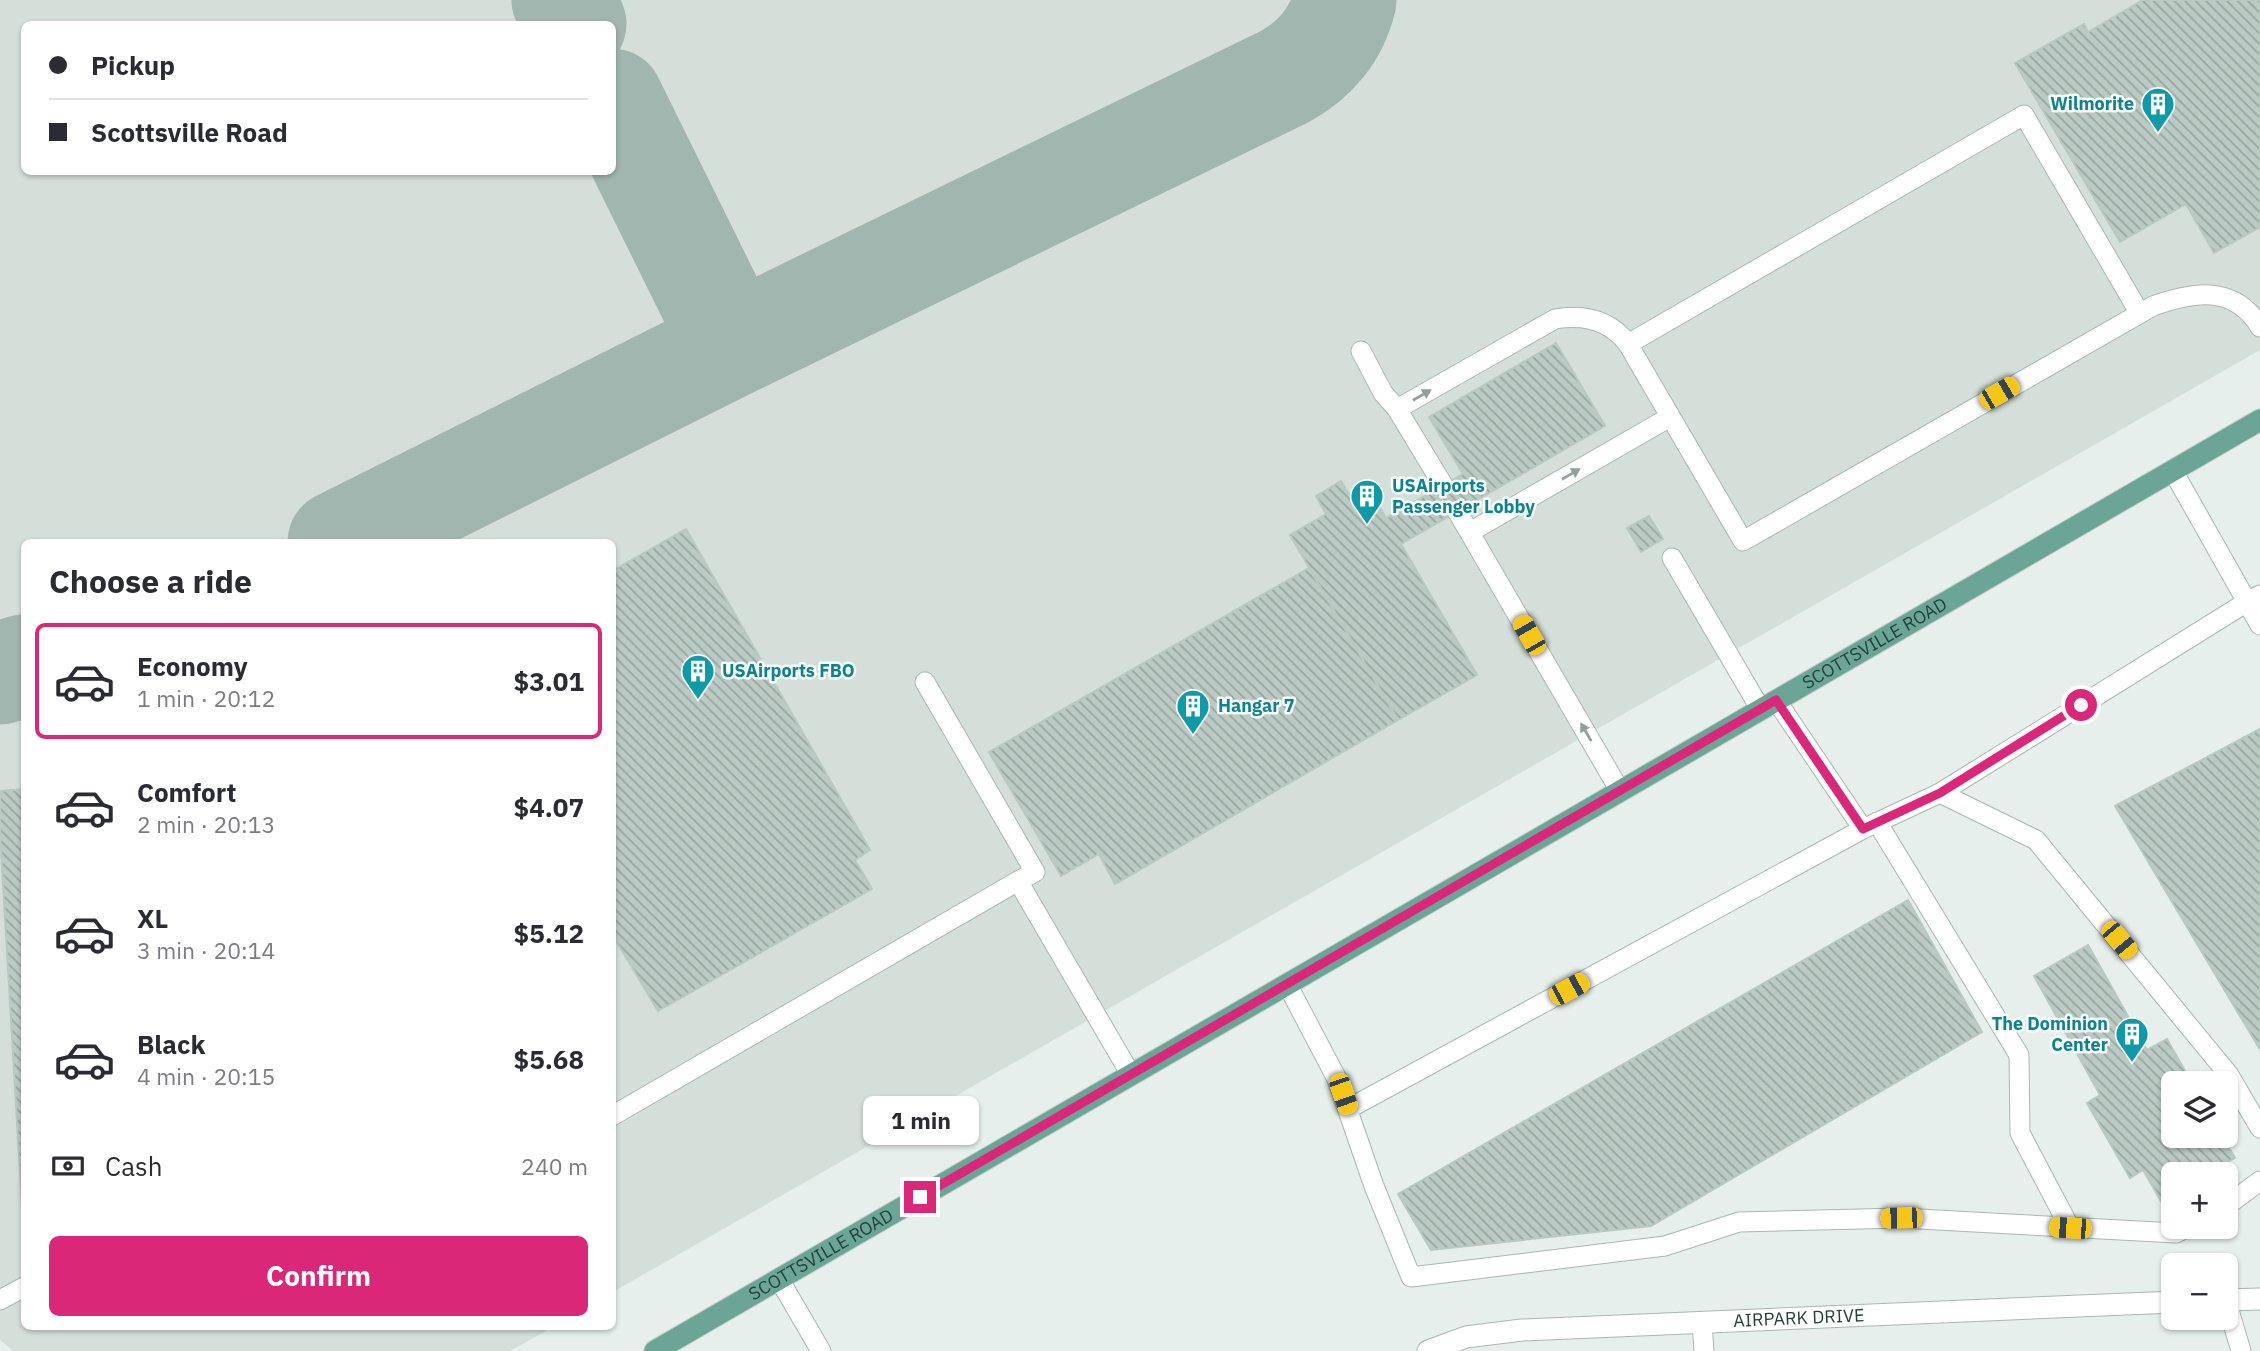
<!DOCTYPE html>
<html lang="en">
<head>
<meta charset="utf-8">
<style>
  :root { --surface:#fff; --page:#f2f2f3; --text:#2b2b33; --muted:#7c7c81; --line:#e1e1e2; --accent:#db2777 }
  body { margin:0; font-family:"IBM Plex Sans",sans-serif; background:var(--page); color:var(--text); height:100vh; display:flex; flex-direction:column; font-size:26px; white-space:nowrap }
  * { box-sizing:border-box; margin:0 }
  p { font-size:23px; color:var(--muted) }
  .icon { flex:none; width:38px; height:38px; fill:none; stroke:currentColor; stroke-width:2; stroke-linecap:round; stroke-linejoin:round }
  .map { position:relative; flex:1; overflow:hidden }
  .drawer { position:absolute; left:21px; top:539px; width:595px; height:791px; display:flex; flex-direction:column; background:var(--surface); border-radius:10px; box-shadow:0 2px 5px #0004 }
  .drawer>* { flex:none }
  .guide { position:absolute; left:21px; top:21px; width:595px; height:154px; border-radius:10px; box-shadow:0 2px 5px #0004; display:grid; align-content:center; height:154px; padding:0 28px; background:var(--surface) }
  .controls { position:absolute; left:2161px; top:1071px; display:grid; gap:14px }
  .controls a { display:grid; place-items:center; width:77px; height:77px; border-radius:10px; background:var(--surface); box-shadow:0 2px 5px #0004; font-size:35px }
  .end { position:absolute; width:32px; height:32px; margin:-16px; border:9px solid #db2777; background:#fff; box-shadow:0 0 0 4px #fff }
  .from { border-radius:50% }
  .bubble { position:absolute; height:49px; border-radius:10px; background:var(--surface); box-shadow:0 2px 5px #0004; font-size:23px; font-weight:700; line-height:49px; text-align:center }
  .car { position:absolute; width:21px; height:42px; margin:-21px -10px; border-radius:9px; box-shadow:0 0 5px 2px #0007; background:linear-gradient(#f5c518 24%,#345 0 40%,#f5c518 0 76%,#345 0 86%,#f5c518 0) }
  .guide b { display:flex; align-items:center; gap:24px; height:66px; font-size:26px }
  .guide b+b { border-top:2px solid var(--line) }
  .guide i { width:18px; height:18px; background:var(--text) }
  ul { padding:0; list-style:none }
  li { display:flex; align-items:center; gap:21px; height:116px; margin:0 14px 10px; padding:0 14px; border:4px solid transparent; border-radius:10px }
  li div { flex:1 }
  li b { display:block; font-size:26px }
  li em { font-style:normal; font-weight:700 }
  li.current { border-color:var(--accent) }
  li>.icon { width:63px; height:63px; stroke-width:1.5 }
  h2 { padding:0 28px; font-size:32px; line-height:84px }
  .pay { display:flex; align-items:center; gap:18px; height:77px; padding:0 28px; font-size:26px }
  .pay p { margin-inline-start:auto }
  .primary-button { display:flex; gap:14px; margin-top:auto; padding:14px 28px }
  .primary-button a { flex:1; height:80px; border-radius:10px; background:var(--accent); color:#fff; font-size:28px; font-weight:700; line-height:80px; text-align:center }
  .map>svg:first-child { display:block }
  .built { fill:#d4dfda; fill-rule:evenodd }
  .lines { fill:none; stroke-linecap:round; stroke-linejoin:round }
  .taxiway { stroke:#a2b6b0; stroke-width:103 }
  .building { fill:url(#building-back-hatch); stroke:#b8c9c2; stroke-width:2 }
  .lane-casing { stroke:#a8b8b2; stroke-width:21 }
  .street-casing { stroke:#a8b8b2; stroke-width:23 }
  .primary-casing { stroke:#c2cac8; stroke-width:23 }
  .lane { stroke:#fff; stroke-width:19 }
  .street { stroke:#fff; stroke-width:21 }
  .primary { stroke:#6aa596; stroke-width:21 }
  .oneway { fill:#92a09c }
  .route { stroke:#db2777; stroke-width:9 }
  .labels { text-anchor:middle; stroke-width:5; stroke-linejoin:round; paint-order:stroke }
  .culture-label { font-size:18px; font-weight:bold; fill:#0d838f; stroke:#f7fbf9; text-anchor:start }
  .street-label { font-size:18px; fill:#24423a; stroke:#f7fbf9 }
</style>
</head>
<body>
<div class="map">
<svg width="2260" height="1351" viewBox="0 0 2260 1351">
  <defs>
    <pattern id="building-back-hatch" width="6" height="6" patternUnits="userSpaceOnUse" patternTransform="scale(1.75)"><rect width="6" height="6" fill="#bbcac4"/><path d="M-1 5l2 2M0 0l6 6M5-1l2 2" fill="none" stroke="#98a6a0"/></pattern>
  </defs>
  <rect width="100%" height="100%" fill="#e6efeb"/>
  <path class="built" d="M0 0H2260V350L613 1292 612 542H24V1326L553 1327 510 1351H13L0 1340ZM24 24H612V172H24Z"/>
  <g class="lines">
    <path class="taxiway" d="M563 0 575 24
      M612 100 733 345
      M339 542 733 345 1286 76C1316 59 1337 34 1345 0
      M0 673 24 666"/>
  </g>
  <path class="building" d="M2143 0H2260V227L2214 253 2186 204 2120 242 2015 63 2084 24 2088 32Z
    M1556 343 1605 426 1401 544 1477 675 1398 720 1290 535 1326 514 1316 496 1341 481 1352 499 1369 489 1386 518 1463 474 1429 417Z
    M1649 516 1663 539 1641 552 1627 528Z
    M686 529 870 850 855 860 872 889 658 1011 612 934V571Z
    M1309 568 1398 720 1115 884 1099 854 1061 876 989 752Z
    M2260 729V1047L2259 1048 2115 806Z
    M24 789V1208H22L0 833V791Z
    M1908 900 1982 1032 1651 1226 1431 1250 1398 1194Z
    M2088 945 2147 1050 2167 1039 2192 1083H2174V1136H2222L2235 1158 2207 1174H2174V1193L2161 1201 2143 1170 2130 1178 2087 1103 2100 1095 2034 976Z"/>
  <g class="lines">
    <defs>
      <path id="lane" d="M2139 312 2024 115 1628 344 1743 541 2153 306C2193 292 2234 284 2260 327
        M1361 351 1383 393 1397 409
        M1443 485 1397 409 1555 319C1584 314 1610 320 1628 344
        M1457 511 1620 791
        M1470 532 1670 417
        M1672 558 1761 710
        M2260 595 2247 602 2260 625
        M925 682 1035 872 1018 881
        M1776 700 1863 829 1940 793 2036 840 2229 1075 2260 1128
        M1940 793 2247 602 2173 471
        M1877 822 2019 1055 2020 1133 2070 1228
        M1287 984 1337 1079 1374 1186 1411 1277 1665 1246 1739 1222 1901 1218 2176 1233 2188 1227
        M1348 1109 1863 829
        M612 1116 1018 881 1131 1075
        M2226 1206 2260 1181
        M779 1279 821 1351
        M0 1300 24 1287
        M2226 1300 2241 1351
        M1702 1322 1704 1351"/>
      <g id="street">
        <path d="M2226 1300 2260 1299"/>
        <path id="s1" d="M1428 1351 1466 1337 1522 1330 2174 1302"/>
      </g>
      <g id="primary">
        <path id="s2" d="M655 1351 2260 420"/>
      </g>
    </defs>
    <use href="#lane" class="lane-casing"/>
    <use href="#street" class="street-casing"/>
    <use href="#primary" class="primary-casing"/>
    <use href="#lane" class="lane"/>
    <use href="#street" class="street"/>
    <use href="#primary" class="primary"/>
  </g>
  <defs><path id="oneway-solid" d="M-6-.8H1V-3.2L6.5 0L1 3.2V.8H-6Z" transform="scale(1.75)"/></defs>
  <g class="oneway">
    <use href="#oneway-solid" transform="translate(1422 395) rotate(-30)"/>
    <use href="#oneway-solid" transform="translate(1571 474) rotate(-30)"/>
    <use href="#oneway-solid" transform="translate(1586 732) rotate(-120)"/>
  </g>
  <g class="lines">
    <path class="route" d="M920 1197 1776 700 1863 829 1940 793 2081 705"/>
  </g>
  <defs>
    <symbol id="building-pin" viewBox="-11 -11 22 30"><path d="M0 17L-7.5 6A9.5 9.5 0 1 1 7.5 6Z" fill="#0f9aa8" stroke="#f7fbf9"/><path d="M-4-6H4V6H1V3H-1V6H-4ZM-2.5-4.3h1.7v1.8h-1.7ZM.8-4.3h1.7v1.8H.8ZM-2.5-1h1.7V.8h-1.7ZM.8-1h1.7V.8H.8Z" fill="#fff"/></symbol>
  </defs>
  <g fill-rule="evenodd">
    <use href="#building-pin" x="2139" y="85" width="38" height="52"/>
    <use href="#building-pin" x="1348" y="477" width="38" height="52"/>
    <use href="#building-pin" x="679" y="652" width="38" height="52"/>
    <use href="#building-pin" x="1174" y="687" width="38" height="52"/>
    <use href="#building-pin" x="2113" y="1015" width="38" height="52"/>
  </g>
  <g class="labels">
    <g class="culture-label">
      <text x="2134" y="110" text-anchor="end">Wilmorite</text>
      <text x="1392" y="492">USAirports<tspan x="1392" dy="21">Passenger Lobby</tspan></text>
      <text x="722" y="677">USAirports FBO</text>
      <text x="1218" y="712">Hangar 7</text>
      <text x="2108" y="1030" text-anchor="end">The Dominion<tspan x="2108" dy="21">Center</tspan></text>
    </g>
    <g class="street-label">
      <text dy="6" stroke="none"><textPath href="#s2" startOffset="1410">SCOTTSVILLE ROAD</textPath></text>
      <text dy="6" stroke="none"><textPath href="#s2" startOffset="192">SCOTTSVILLE ROAD</textPath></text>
      <text dy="6" stroke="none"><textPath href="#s1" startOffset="374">AIRPARK DRIVE</textPath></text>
    </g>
  </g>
</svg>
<div class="controls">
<a><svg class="icon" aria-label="layers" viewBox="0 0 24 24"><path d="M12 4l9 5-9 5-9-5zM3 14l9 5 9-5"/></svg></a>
<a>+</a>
<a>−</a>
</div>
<i class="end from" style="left:2081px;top:705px"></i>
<i class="end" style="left:920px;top:1197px"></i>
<div class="bubble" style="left:863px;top:1096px;width:116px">1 min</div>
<i class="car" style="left:1999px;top:393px;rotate:60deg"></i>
<i class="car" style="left:1529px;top:635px;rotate:330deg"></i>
<i class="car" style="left:2119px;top:940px;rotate:140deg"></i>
<i class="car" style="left:1569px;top:989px;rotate:62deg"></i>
<i class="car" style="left:1343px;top:1094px;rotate:161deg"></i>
<i class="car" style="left:1901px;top:1218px;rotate:269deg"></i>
<i class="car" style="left:2070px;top:1228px;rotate:273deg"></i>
<div class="guide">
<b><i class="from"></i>Pickup</b>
<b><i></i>Scottsville Road</b>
</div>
<section class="drawer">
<h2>Choose a ride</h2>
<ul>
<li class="current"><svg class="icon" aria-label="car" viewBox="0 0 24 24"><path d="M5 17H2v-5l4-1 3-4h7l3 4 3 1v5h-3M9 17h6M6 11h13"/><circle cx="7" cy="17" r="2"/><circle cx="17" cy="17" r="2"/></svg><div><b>Economy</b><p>1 min · 20:12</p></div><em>$3.01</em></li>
<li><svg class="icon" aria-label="car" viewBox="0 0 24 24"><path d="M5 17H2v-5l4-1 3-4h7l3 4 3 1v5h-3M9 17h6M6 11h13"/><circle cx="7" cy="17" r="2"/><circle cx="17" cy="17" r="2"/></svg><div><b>Comfort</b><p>2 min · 20:13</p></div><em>$4.07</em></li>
<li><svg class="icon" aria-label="car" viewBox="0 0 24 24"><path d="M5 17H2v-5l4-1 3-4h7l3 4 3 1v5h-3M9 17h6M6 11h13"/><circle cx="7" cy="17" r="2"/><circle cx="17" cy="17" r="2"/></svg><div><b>XL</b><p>3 min · 20:14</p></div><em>$5.12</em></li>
<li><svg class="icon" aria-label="car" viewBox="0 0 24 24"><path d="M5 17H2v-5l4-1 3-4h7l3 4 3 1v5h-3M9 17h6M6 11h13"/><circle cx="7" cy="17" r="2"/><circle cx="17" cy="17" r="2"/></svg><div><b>Black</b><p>4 min · 20:15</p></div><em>$5.68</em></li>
</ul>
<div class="pay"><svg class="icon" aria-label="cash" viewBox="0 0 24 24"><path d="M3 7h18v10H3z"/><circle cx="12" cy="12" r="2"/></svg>Cash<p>240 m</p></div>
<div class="primary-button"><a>Confirm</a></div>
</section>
</div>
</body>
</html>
